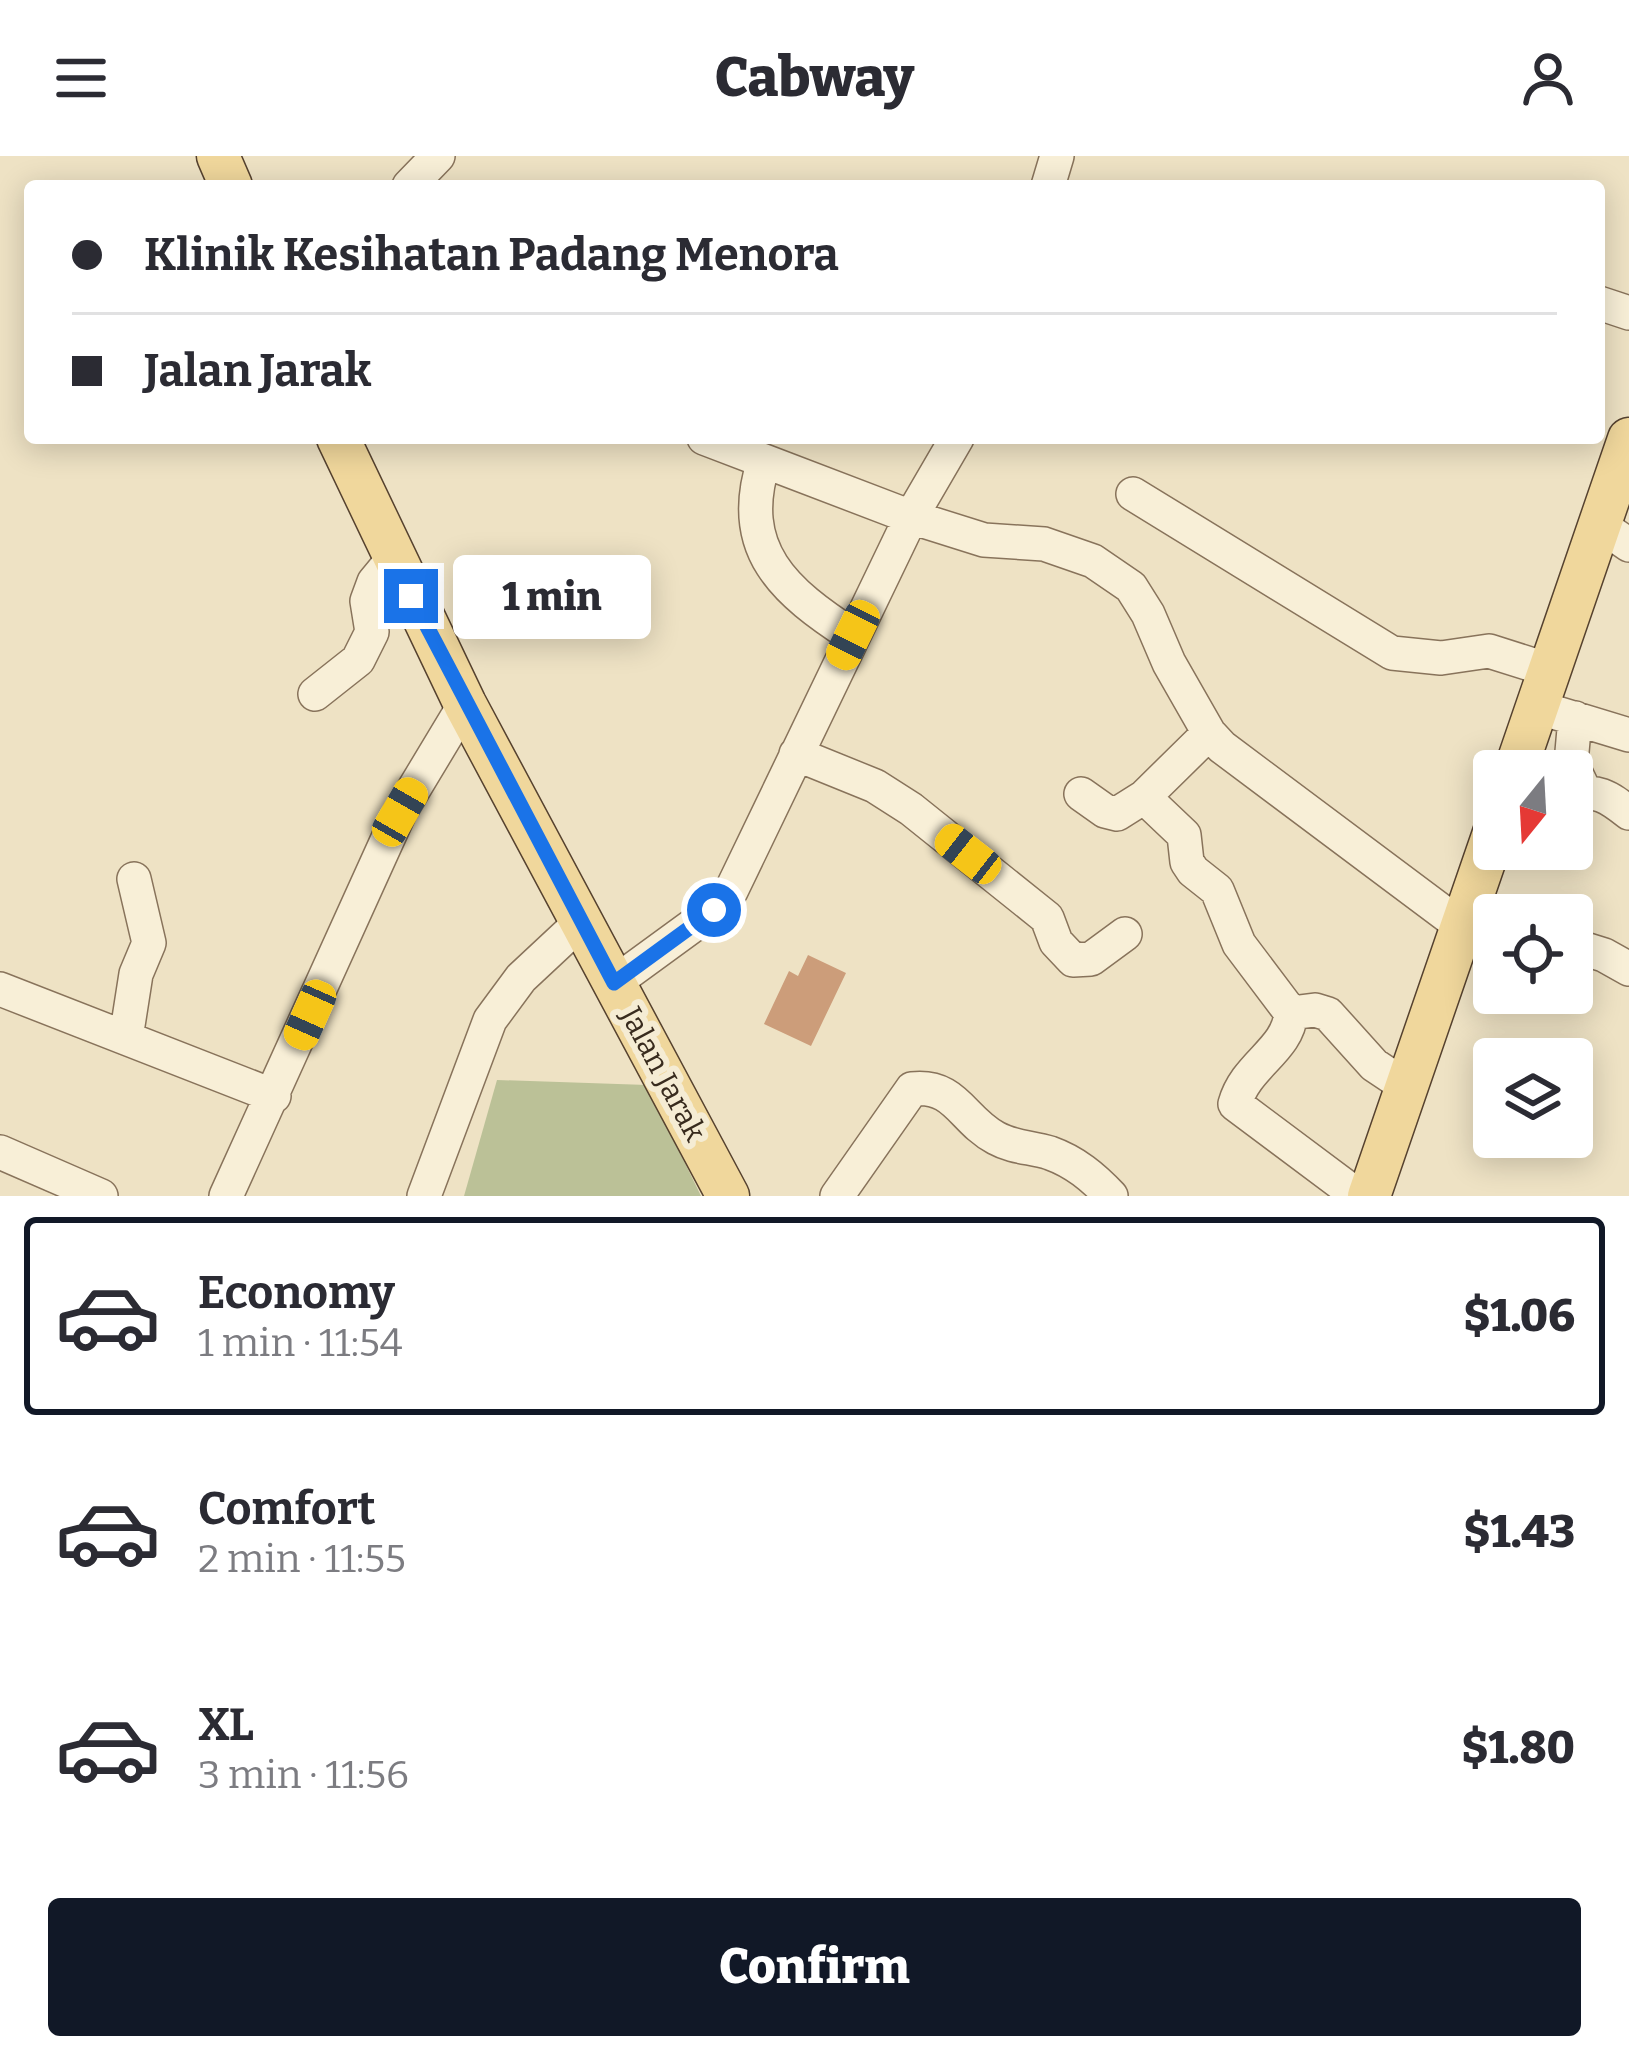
<!DOCTYPE html>
<html lang="en">
<head>
<meta charset="utf-8">
<style>
  :root { --surface:#fff; --page:#f7f7f7; --text:#2b2b33; --muted:#7c7c81; --line:#e1e1e2; --accent:#111827 }
  body { margin:0; font-family:Bitter,serif; background:var(--page); color:var(--text); height:100vh; display:flex; flex-direction:column; font-size:45px; white-space:nowrap }
  * { box-sizing:border-box; margin:0 }
  p { font-size:39px; color:var(--muted) }
  .icon { flex:none; width:66px; height:66px; fill:none; stroke:currentColor; stroke-width:2; stroke-linecap:round; stroke-linejoin:round }
  .map { position:relative; height:1040px; overflow:hidden }
  .sheet { display:flex; flex-direction:column; background:var(--surface); flex:1 }
  .sheet>* { flex:none }
  .hud { position:absolute; left:24px; top:24px; width:1581px; height:264px; border-radius:12px; box-shadow:0 6px 30px #0003; display:grid; align-content:center; height:264px; padding:0 48px; background:var(--surface) }
  .needle { width:78px; rotate:198deg }
  .tools { position:absolute; left:1473px; top:594px; display:grid; gap:24px }
  .tools a { display:grid; place-items:center; width:120px; height:120px; border-radius:12px; background:var(--surface); box-shadow:0 6px 30px #0003; font-size:60px }
  .end { position:absolute; width:54px; height:54px; margin:-27px; border:15px solid #1a73e8; background:#fff; box-shadow:0 0 0 6px #fff }
  .from { border-radius:50% }
  .bubble { position:absolute; height:84px; border-radius:12px; background:var(--surface); box-shadow:0 6px 30px #0003; font-size:39px; font-weight:800; line-height:84px; text-align:center }
  .car { position:absolute; width:36px; height:72px; margin:-36px -18px; border-radius:15px; box-shadow:0 0 9px 3px #0007; background:linear-gradient(#f5c518 24%,#345 0 40%,#f5c518 0 76%,#345 0 86%,#f5c518 0) }
  .hud b { display:flex; align-items:center; gap:42px; height:114px; font-size:45px }
  .hud b+b { border-top:3px solid var(--line) }
  .hud i { width:30px; height:30px; background:var(--text) }
  ul { padding:21px 0 0; list-style:none }
  li { display:flex; align-items:center; gap:36px; height:198px; margin:0 24px 18px; padding:0 24px; border:6px solid transparent; border-radius:12px }
  li div { flex:1 }
  li b { display:block; font-size:45px }
  li em { font-style:normal; font-weight:800 }
  li.on { border-color:var(--accent) }
  li>.icon { width:108px; height:108px; stroke-width:1.5 }
  .primary-button { display:flex; gap:24px; margin-top:auto; padding:24px 48px }
  .primary-button a { flex:1; height:138px; border-radius:12px; background:var(--accent); color:#fff; font-size:48px; font-weight:800; line-height:138px; text-align:center }
  header { display:flex; justify-content:space-between; align-items:center; height:156px; padding:0 48px; background:var(--surface); font-size:54px; font-weight:800 }
  .map>svg:first-child { display:block }
  .cemetery { fill:#bbc197 }
  .building { fill:#cc9d7a }
  .lines { fill:none; stroke-linecap:round; stroke-linejoin:round }
  .minor-casing { stroke:#88735b; stroke-width:36 }
  .major-casing { stroke:#56422f; stroke-width:45 }
  .minor { stroke:#f8efd7; stroke-width:33 }
  .major { stroke:#f0d79c; stroke-width:42 }
  .route { stroke:#1a73e8; stroke-width:15 }
  .labels { text-anchor:middle; stroke-width:12; stroke-linejoin:round; paint-order:stroke }
  .street-label { font-size:30px; fill:#382b1e; stroke:#f5ecd4 }
</style>
</head>
<body>
<header><svg class="icon" aria-label="menu" viewBox="0 0 24 24"><path d="M4 6h16M4 12h16M4 18h16"/></svg>Cabway<svg class="icon" aria-label="person" viewBox="0 0 24 24"><circle cx="12" cy="8" r="4"/><path d="M4 21q1-7 8-7t8 7"/></svg></header>
<div class="map">
<svg width="1629" height="1040" viewBox="0 0 1629 1040">
  <rect width="100%" height="100%" fill="#eee2c4"/>
  <path class="cemetery" d="M497 924 647 929 701 1040H464Z"/>
  <path class="building" d="M808 799 846 817 811 890 764 868 789 815 798 820Z"/>
  <g class="lines">
    <defs>
      <path id="minor" d="M409 30 438 0
        M1048 30 1057 0
        M1599 147 1629 157
        M704 282 911 361 984 384 1044 388 1093 405 1131 431 1148 458 1169 507 1209 577 1222 591 1480 784 1494 787
        M764 305C735 394 785 436 853 480
        M1133 338 1392 497 1441 502 1489 495 1549 514
        M1600 369 1629 389
        M315 538 358 504 372 476 367 445 374 426 393 403
        M1537 551 1629 579
        M1575 562 1571 607 1585 636
        M796 598 875 630 911 653 1047 762 1056 786 1073 804 1091 803 1125 778
        M1081 638 1105 655 1117 658 1144 641 1209 577
        M1144 641 1184 679 1187 706 1193 715 1217 734 1239 788 1291 857C1288 895 1246 908 1235 948L1358 1040
        M1572 643C1595 630 1610 642 1629 657
        M1572 789 1604 799 1629 813
        M614 827 714 754 731 735 911 361 957 282
        M0 833 274 940
        M1291 857 1315 854 1328 858 1374 909 1407 931
        M126 882 136 818 149 787 134 723
        M0 996 101 1040
        M226 1040 400 656 465 548
        M424 1040 490 864 521 822 581 766
        M837 1040 912 933C956 928 962 964 996 982 1014 992 1032 991 1050 997 1075 1006 1093 1021 1111 1040"/>
      <path id="major" d="M218 0 231 30
        M338 282 465 548 728 1040
        M1515 615 1629 283
        M1369 1040 1494 677"/>
    </defs>
    <use href="#minor" class="minor-casing"/>
    <use href="#major" class="major-casing"/>
    <use href="#minor" class="minor"/>
    <use href="#major" class="major"/>
  </g>
  <g class="lines">
    <path class="route" d="M411 440 614 827 714 754"/>
  </g>
  <g class="labels">
    <g class="street-label">
      <text transform="translate(663 918) rotate(62)" y="10">Jalan Jarak</text>
    </g>
  </g>
</svg>
<div class="tools">
<a><svg class="needle" viewBox="-14 -14 28 28"><path d="M0-13l5 13h-10z" fill="#e53935"/><path d="M0 13l5-13h-10z" fill="#7c7c81"/></svg></a>
<a><svg class="icon" aria-label="locate" viewBox="0 0 24 24"><circle cx="12" cy="12" r="6"/><path d="M12 2v4M12 18v4M2 12h4M18 12h4"/></svg></a>
<a><svg class="icon" aria-label="layers" viewBox="0 0 24 24"><path d="M12 4l9 5-9 5-9-5zM3 14l9 5 9-5"/></svg></a>
</div>
<i class="end from" style="left:714px;top:754px"></i>
<i class="end" style="left:411px;top:440px"></i>
<div class="bubble" style="left:453px;top:399px;width:198px">1 min</div>
<i class="car" style="left:853px;top:479px;rotate:206deg"></i>
<i class="car" style="left:400px;top:656px;rotate:30deg"></i>
<i class="car" style="left:968px;top:698px;rotate:308deg"></i>
<i class="car" style="left:310px;top:859px;rotate:204deg"></i>
<div class="hud">
<b><i class="from"></i>Klinik Kesihatan Padang Menora</b>
<b><i></i>Jalan Jarak</b>
</div>
</div>
<section class="sheet">
<ul>
<li class="on"><svg class="icon" aria-label="car" viewBox="0 0 24 24"><path d="M5 17H2v-5l4-1 3-4h7l3 4 3 1v5h-3M9 17h6M6 11h13"/><circle cx="7" cy="17" r="2"/><circle cx="17" cy="17" r="2"/></svg><div><b>Economy</b><p>1 min · 11:54</p></div><em>$1.06</em></li>
<li><svg class="icon" aria-label="car" viewBox="0 0 24 24"><path d="M5 17H2v-5l4-1 3-4h7l3 4 3 1v5h-3M9 17h6M6 11h13"/><circle cx="7" cy="17" r="2"/><circle cx="17" cy="17" r="2"/></svg><div><b>Comfort</b><p>2 min · 11:55</p></div><em>$1.43</em></li>
<li><svg class="icon" aria-label="car" viewBox="0 0 24 24"><path d="M5 17H2v-5l4-1 3-4h7l3 4 3 1v5h-3M9 17h6M6 11h13"/><circle cx="7" cy="17" r="2"/><circle cx="17" cy="17" r="2"/></svg><div><b>XL</b><p>3 min · 11:56</p></div><em>$1.80</em></li>
</ul>
<div class="primary-button"><a>Confirm</a></div>
</section>
</body>
</html>
